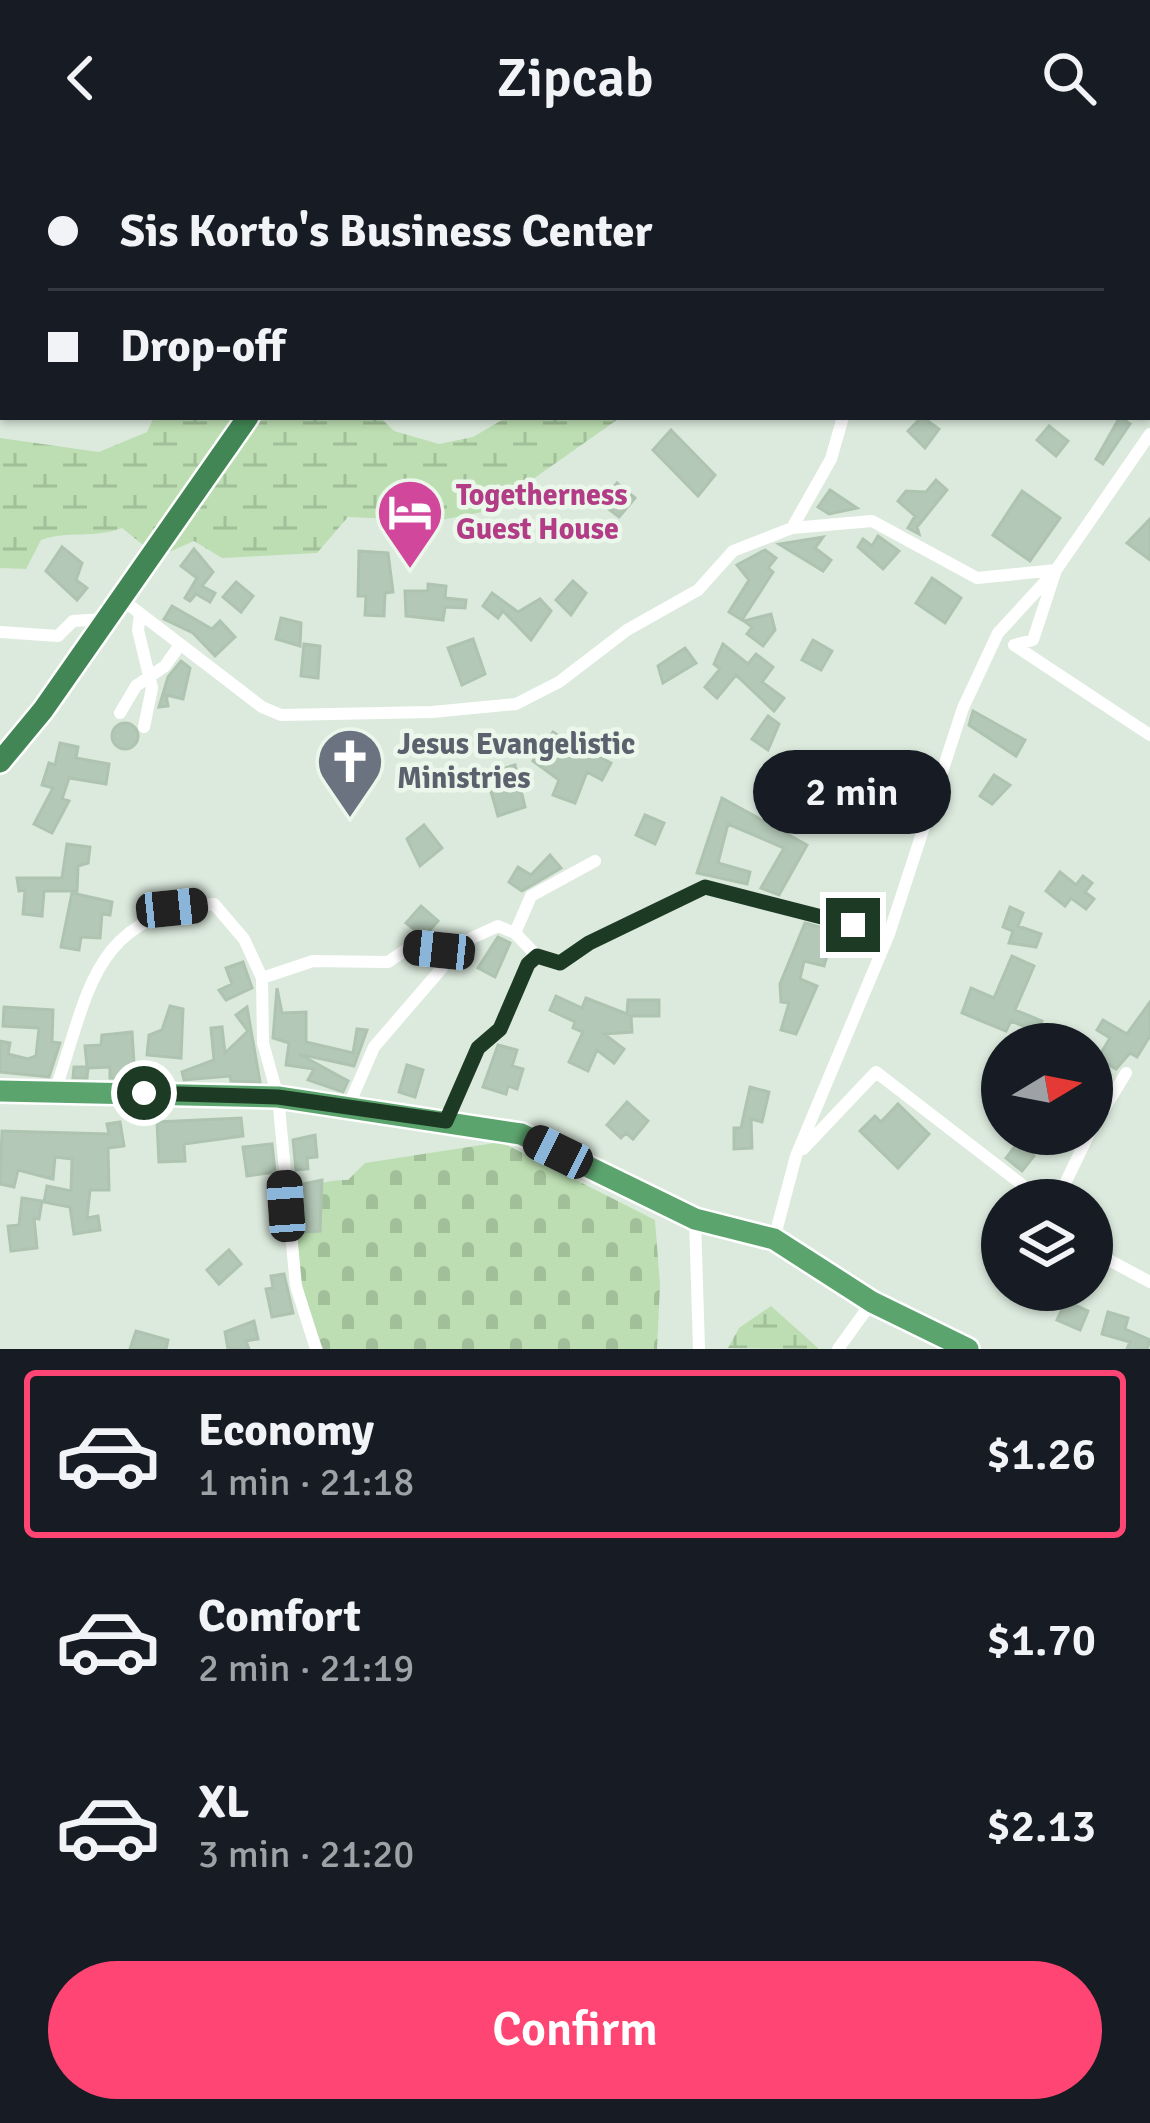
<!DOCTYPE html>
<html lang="en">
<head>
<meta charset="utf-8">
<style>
  :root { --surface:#171b24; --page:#242831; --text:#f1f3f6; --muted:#9ea1a6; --line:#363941; --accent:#ff4573 }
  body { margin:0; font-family:Signika,sans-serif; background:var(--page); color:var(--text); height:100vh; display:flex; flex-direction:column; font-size:45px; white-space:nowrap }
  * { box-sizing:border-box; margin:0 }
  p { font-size:39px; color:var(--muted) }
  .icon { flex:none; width:66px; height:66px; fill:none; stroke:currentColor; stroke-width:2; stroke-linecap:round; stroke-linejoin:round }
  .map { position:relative; height:1193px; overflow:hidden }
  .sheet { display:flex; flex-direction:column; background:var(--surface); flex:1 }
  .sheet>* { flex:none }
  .guide { position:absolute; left:0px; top:0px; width:1152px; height:264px; box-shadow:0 3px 9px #0004; display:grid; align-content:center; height:264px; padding:0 48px; background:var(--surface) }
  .needle { width:78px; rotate:80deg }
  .fabs { position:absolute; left:981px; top:867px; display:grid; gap:24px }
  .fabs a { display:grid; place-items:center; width:132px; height:132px; border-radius:50%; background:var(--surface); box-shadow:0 3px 9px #0004; font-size:60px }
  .end { position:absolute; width:54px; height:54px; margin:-27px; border:15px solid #1d3a24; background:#fff; box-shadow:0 0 0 6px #fff }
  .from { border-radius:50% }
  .bubble { position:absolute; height:84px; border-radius:42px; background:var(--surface); box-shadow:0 3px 9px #0004; font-size:39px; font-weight:600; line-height:84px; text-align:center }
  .car { position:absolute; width:36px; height:72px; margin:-36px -18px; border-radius:15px; box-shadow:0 0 9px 3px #0007; background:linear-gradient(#222 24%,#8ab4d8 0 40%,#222 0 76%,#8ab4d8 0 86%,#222 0) }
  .guide b { display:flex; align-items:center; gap:42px; height:114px; font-size:45px }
  .guide b+b { border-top:3px solid var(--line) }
  .guide i { width:30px; height:30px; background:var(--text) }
  ul { padding:21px 0 0; list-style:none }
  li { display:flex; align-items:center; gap:36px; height:168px; margin:0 24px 18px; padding:0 24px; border:6px solid transparent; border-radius:12px }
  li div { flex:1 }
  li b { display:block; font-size:45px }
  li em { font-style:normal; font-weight:600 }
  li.current { border-color:var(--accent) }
  li>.icon { width:108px; height:108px; stroke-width:1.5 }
  .action { display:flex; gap:24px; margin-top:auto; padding:24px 48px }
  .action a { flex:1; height:138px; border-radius:72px; background:var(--accent); color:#fff; font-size:48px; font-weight:600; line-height:138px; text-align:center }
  header { display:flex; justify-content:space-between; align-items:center; height:156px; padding:0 48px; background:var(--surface); font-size:54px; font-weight:600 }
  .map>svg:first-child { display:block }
  .wetland { fill:url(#wetland-marsh) }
  .cemetery { fill:url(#cemetery-stones) }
  .building { fill:#b4c8b7; stroke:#aec4b0; stroke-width:3 }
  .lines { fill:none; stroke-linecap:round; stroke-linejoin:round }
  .primary-casing { stroke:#fff; stroke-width:26 }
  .trunk-casing { stroke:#fff; stroke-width:26 }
  .minor { stroke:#fff; stroke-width:12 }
  .primary { stroke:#5ca46e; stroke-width:21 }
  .trunk { stroke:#418654; stroke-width:21 }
  .route { stroke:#1d3a24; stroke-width:15 }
  .labels { text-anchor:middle; stroke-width:9; stroke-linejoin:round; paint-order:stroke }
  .hotel-label { font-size:30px; font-weight:bold; fill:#b23c85; stroke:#ecf7ec; text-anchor:start }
  .worship-label { font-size:30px; font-weight:bold; fill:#5b616d; stroke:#ecf7ec; text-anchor:start }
</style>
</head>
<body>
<header><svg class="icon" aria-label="back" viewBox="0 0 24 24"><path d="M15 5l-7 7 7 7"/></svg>Zipcab<svg class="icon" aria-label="search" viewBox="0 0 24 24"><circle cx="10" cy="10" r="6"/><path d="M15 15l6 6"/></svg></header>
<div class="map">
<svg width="1150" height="1193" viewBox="0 0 1150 1193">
  <defs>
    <pattern id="wetland-marsh" width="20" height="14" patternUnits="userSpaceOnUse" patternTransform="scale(3)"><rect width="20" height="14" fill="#bcdeb2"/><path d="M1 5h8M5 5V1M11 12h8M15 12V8" fill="none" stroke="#a1bf99"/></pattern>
    <pattern id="cemetery-stones" width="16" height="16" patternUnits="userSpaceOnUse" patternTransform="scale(3)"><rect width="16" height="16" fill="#bcdeb2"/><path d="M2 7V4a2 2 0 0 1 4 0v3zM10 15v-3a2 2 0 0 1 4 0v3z" fill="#a1bf99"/></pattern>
  </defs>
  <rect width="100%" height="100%" fill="#dceadd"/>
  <path class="wetland" d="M154 261H380L394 275 439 288 473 281 507 261H621L488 355 436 365 348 361 317 397 222 402 194 385 158 401 122 372C94 383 69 374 41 384L26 413 0 412V282L99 296 147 276Z
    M771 1150 818 1192V1193L728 1192 739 1172Z"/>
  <path class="cemetery" d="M501 986 655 1064 660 1129 657 1193H323L298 1126 288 1049C306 1030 322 1024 348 1024L365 1007Z"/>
  <path class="building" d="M922 261 939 273 925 292 908 275Z
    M1120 261 1130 268 1103 308 1096 303Z
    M1049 270 1068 285 1056 300 1037 284Z
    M671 274 715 319 698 340 653 294Z
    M936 324 947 334 917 371 919 378 908 372 915 360 898 345 906 335 926 336Z
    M617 327 635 342 619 361 601 347Z
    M830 334 857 352 829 358 818 351Z
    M1022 335 1060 362 1030 405 993 379Z
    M1150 363V404L1127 387Z
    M878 380 899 395 883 413 858 391 863 383 872 390Z
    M823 381 815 392 831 404 823 415 779 388Z
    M62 391 82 407 76 424 87 432 77 444 46 415Z
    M194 393 213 416 202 430 215 437 210 446 196 438 190 445 185 442 197 422 181 410Z
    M765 394 776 402 768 412 773 416 742 464 729 456 749 424 737 409Z
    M359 395 388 397 393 436 385 437 384 460 365 459 366 440H358Z
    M932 422 961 442 945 467 916 447Z
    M573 425 586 437 571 459 556 444Z
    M236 426 253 440 241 456 223 441Z
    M428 428 446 430 445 442 466 444 465 452 445 451 443 464 406 460 405 435H428Z
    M492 437 518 456 540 443 551 455 531 484 503 455 498 462 483 450Z
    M172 450 212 473 220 465 235 481 215 500 193 477 164 463Z
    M771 458 775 474 763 490 747 478 752 471 744 465Z
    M281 462 301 467 300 490 276 483Z
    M473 483 485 518 462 529 448 492Z
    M813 484 832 495 821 514 802 504Z
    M304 488 320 490 318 522 301 520Z
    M723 488 748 508 756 498 773 511 762 526 784 542 774 555 736 519 717 542 705 531 720 513 714 508Z
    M685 492 696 507 663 527 658 510Z
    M181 505 190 512 183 543 166 539 168 550 159 551 168 521Z
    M973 555 1025 584 1016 600 969 569Z
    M768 560 779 568 768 594 752 583Z
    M112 580a13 13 0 1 1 26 0a13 13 0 1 1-26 0Z
    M553 576 594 603 596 599 611 607 602 624 587 616 575 647 553 639 559 624 533 605Z
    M60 587 78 591 76 602 109 608 106 628 69 622 62 643 69 645 52 677 34 668 53 632 42 629 49 607 55 609Z
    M515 609 525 651 498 660 486 618Z
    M994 619 1010 629 992 648 980 640Z
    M722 642 807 689 779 739 761 732 784 692 728 668 718 707 750 716 747 728 697 717Z
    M645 659 664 667 655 688 636 679Z
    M424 669 442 692 420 710 407 683Z
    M67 688 90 691 88 707 78 710 77 735H44L42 760 23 758 25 734 19 735 17 722H62Z
    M550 699 561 712 522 735 509 726 518 711 531 719Z
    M1060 716 1076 729 1083 720 1092 727 1085 736 1094 743 1086 753 1071 742 1065 750 1046 735Z
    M72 737 112 746 110 759 102 758 100 782 81 781 79 794 61 791Z
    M421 750 438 765 424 781 406 767Z
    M1010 751 1023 757 1018 770 1041 778 1036 791 1009 787 1013 775 1003 771Z
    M805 767 834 775 824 810 804 805 800 823 817 830 796 878 781 874 789 847 781 846 780 828Z
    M498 781 510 787 495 821 478 812Z
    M1012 800 1034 810 1015 854 1042 865 1038 876 1011 865 1006 875 962 857 971 832 994 842Z
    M243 806 252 832 226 844 219 834 232 828 226 812Z
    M277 832 282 857 306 856V886L353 897 357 873 367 874 354 910 299 898 348 925 343 936 308 924 314 913 286 909 289 887 273 882Z
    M556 840 582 852 586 842 627 858 628 844H659V860H631L632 876 604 878 624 893 614 907 597 894 588 915 569 906 583 876 573 872 575 866 550 854Z
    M1150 846V880L1137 901 1130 897 1116 913 1098 902 1110 882 1097 874 1103 864 1127 878Z
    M170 850 183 853 181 902 147 899 149 879 162 874Z
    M4 851 53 854 52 886 60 887 49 921 0 916V885L10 887 8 898 28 903 36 900 39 872 3 870Z
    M247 851 260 926 231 925 230 920 184 924 182 916 214 904 211 872 222 871 225 897 248 875 236 859Z
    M132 876 135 923 110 922V911L88 912 87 922H73L74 911H87L85 890 101 889 102 879Z
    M498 889 517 894 512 910 523 913 517 933 508 930 506 938 483 931Z
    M407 909 423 914 415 941 399 936Z
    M750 931 769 936 762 966 751 963 752 992 734 993V972H741Z
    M627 946 648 965 633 983 626 977 621 982 607 969Z
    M898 948 929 978 898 1012 860 975 875 960 881 966Z
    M241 962 243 980 184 988 185 1005 159 1006 157 966Z
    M120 966 124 990 108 992 109 1034H90L87 1062 98 1060 100 1074 74 1078 70 1051 44 1046 47 1030 71 1035 72 1003 55 1001 53 1023 18 1014 14 1031 0 1028 2 975 109 978 107 968Z
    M315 979 317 1001 307 1002 308 1013 296 1014 293 984Z
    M1024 979 1033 986 1026 994 1034 1000 1022 1015 1006 1002Z
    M272 988 275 1016 247 1020 243 991Z
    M322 1024 320 1075 305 1076 298 1029Z
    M22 1042 42 1045 39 1063 34 1062 37 1092 11 1095 8 1070 19 1069Z
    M229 1094 241 1108 219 1128 207 1114Z
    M284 1118 293 1157 272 1161 266 1133 273 1132 271 1120Z
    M1066 1145 1088 1155 1080 1174 1057 1164Z
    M1108 1156 1128 1162 1125 1173 1150 1184 1147 1193H1127L1130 1186 1102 1178Z
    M254 1165 258 1183 246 1185 249 1193H228L225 1176Z
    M136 1175 168 1184 166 1193H130Z"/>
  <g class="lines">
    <defs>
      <path id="primary" d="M0 935 278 941 521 978 695 1063 774 1083 872 1146 968 1193"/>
      <path id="trunk" d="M420 3 422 0
        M0 606 43 554 248 261"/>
    </defs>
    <use href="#primary" class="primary-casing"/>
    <use href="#trunk" class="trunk-casing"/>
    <path class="minor" d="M525 0 528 3
      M689 3 692 0
      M792 372 831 303 843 261
      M120 442 262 551 281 559 432 556 516 548 559 526 627 474 698 434 733 395 792 372 872 365 977 422 1056 414 1033 484 1014 489 1150 579
      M140 458 138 474 152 532 144 571
      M0 476 58 480 73 465 104 463
      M120 557 136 530 165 510 179 490
      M515 777 531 740 595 705
      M262 822 313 805 388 806 410 791 450 792 498 770 515 777 537 800
      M55 935C90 835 91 760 214 748L244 783 262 822 263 887 278 941 296 1130 316 1193
      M348 951 374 891 442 812 450 792
      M446 965 478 892 500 873 528 808 537 800 560 807 589 787 705 731 889 778
      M1092 973 1126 917
      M803 993 876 916 1042 1044
      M1057 1044 1089 978
      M695 1063 699 1193
      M774 1083 796 1000 889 778 963 552 998 477 1056 414 1150 278
      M1092 1095 1150 1126
      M838 1193 872 1146"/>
    <use href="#primary" class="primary"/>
    <use href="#trunk" class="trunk"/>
  </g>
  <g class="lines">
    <path class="route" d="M144 937 278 941 446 965 478 892 500 873 528 808 537 800 560 807 589 787 705 731 853 769"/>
  </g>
  <defs>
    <symbol id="hotel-pin" viewBox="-11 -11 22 30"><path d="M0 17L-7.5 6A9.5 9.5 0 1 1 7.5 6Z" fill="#d1479c" stroke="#ecf7ec"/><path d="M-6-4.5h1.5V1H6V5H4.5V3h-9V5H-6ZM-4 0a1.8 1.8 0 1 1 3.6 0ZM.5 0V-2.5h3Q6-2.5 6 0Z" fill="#fff"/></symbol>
    <symbol id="church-pin" viewBox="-11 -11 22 30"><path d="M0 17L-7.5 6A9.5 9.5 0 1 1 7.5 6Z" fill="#6b7280" stroke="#ecf7ec"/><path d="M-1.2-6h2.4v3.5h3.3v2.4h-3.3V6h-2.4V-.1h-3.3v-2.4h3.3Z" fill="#fff"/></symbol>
  </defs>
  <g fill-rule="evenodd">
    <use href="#hotel-pin" x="372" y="318" width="76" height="104"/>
    <use href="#church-pin" x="312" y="567" width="76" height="104"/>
  </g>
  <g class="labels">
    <g class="hotel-label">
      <text x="456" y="349">Togetherness<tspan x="456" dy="34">Guest House</tspan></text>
    </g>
    <g class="worship-label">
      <text x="397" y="598">Jesus Evangelistic<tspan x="397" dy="34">Ministries</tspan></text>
    </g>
  </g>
</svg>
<div class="fabs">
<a><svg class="needle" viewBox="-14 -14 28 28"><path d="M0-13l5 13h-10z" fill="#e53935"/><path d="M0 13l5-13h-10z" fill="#9ea1a6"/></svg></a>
<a><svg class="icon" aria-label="layers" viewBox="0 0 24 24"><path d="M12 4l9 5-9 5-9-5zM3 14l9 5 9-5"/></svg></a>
</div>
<i class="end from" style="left:144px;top:937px"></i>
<i class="end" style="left:853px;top:769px"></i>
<div class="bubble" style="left:753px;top:594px;width:198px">2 min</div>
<i class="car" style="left:172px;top:752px;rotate:84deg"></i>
<i class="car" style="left:439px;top:794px;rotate:276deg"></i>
<i class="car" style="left:558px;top:996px;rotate:296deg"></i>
<i class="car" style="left:286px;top:1050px;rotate:356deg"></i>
<div class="guide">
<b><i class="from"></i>Sis Korto's Business Center</b>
<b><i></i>Drop-off</b>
</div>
</div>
<section class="sheet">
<ul>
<li class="current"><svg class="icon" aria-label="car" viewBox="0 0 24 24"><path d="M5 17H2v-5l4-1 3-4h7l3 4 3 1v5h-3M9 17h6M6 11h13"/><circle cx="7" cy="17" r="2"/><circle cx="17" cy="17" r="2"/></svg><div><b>Economy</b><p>1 min · 21:18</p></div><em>$1.26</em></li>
<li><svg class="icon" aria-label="car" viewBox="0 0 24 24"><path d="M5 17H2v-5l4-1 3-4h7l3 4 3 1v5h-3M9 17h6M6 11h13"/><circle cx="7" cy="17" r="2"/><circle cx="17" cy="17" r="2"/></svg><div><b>Comfort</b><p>2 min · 21:19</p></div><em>$1.70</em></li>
<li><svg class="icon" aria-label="car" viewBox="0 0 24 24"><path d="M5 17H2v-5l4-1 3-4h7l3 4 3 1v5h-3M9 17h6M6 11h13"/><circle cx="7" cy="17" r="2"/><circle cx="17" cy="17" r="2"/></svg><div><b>XL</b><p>3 min · 21:20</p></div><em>$2.13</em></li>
</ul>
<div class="action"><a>Confirm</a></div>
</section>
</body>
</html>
